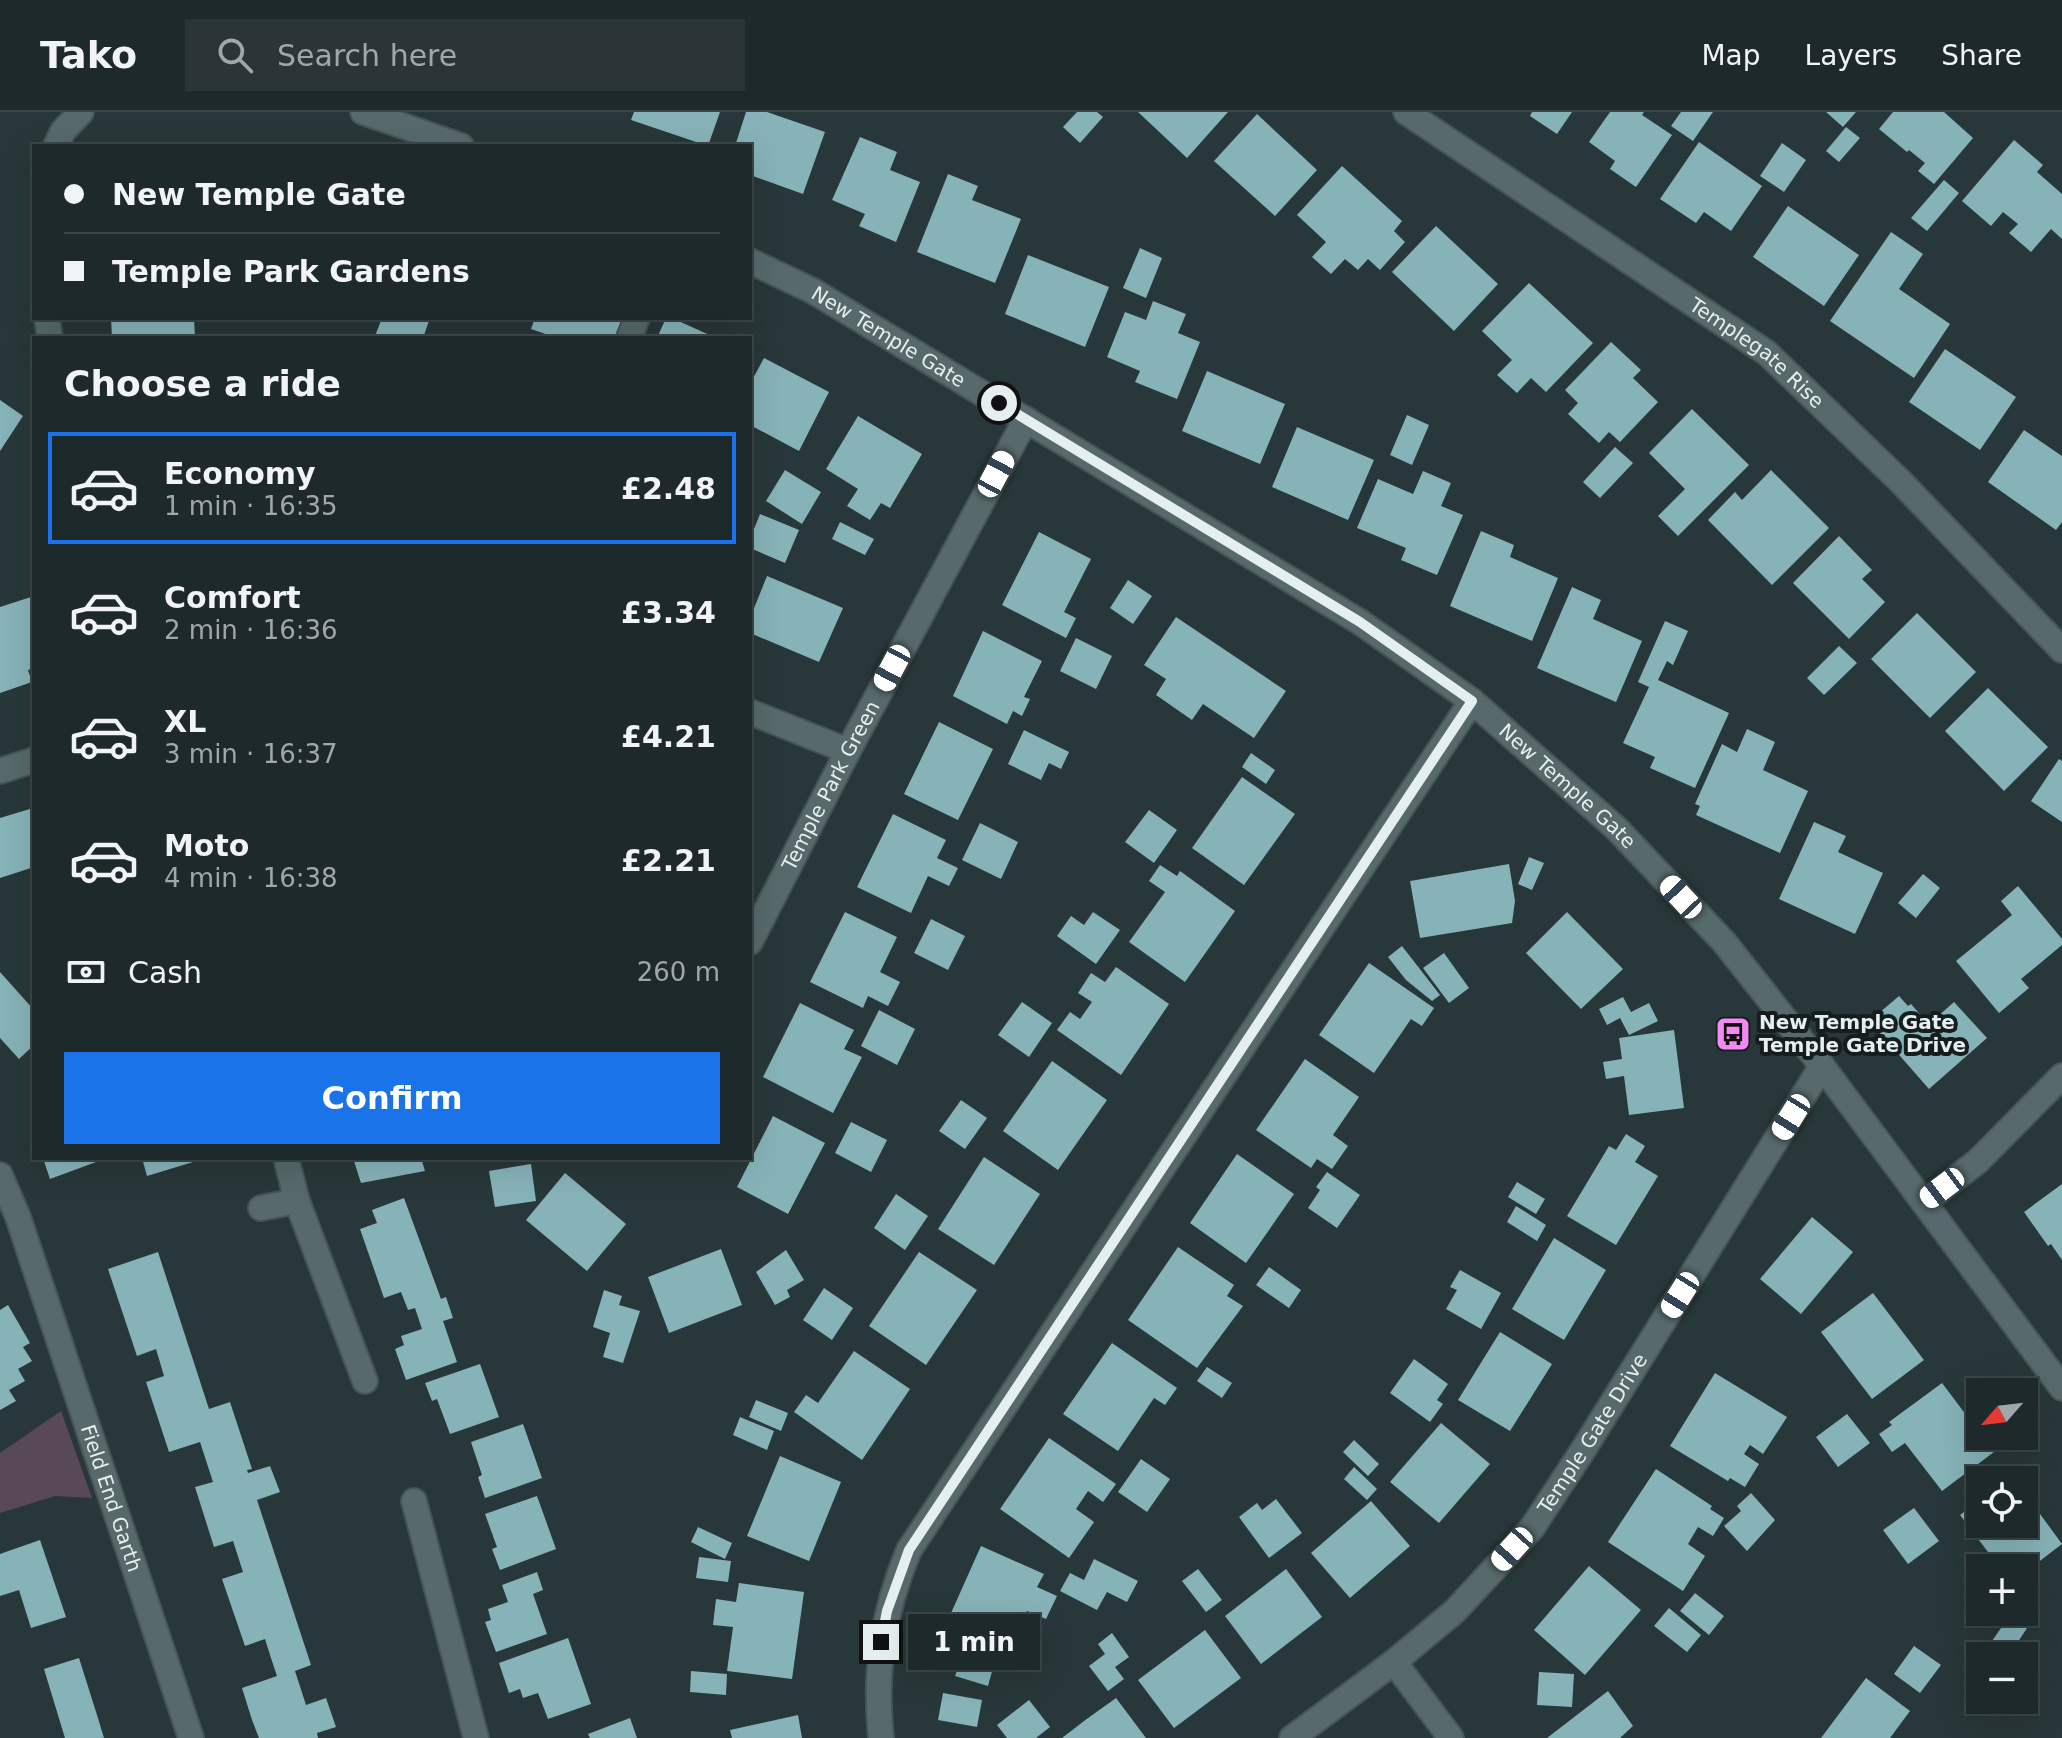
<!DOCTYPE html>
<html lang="en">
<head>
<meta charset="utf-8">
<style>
  :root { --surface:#1e292b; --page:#2b3537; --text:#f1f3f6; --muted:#a1a6a9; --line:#3c4547; --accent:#1a73e8 }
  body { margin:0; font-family:"DejaVu Sans",sans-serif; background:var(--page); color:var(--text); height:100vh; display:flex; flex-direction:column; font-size:30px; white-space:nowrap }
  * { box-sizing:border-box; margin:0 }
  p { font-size:26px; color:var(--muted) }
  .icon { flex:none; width:44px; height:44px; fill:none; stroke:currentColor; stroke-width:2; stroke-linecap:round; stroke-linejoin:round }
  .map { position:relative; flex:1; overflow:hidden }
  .details { position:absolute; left:32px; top:224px; width:720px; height:824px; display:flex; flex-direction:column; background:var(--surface); border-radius:0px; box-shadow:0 8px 32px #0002,0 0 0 2px var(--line) }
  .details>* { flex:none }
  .guide { position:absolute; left:32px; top:32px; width:720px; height:176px; border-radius:0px; box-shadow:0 8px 32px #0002,0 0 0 2px var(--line); display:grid; align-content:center; height:176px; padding:0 32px; background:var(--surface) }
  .needle { width:52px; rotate:242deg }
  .controls { position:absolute; left:1966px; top:1266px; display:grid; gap:16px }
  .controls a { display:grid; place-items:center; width:72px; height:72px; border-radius:0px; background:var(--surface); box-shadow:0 8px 32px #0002,0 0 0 2px var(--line); font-size:40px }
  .end { position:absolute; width:36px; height:36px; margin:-18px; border:10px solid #e6eff0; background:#111; box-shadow:0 0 0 4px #111 }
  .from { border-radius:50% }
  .bubble { position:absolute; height:56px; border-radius:0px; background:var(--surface); box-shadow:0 8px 32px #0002,0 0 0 2px var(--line); font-size:26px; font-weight:600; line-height:56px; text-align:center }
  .car { position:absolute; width:24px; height:48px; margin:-24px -12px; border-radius:10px; box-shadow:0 0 6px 2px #0007; background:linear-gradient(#fff 24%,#345 0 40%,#fff 0 76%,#345 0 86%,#fff 0) }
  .guide b { display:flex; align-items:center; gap:28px; height:76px; font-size:30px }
  .guide b+b { border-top:2px solid var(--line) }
  .guide i { width:20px; height:20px; background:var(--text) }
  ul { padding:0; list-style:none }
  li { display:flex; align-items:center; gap:24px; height:112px; margin:0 16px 12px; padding:0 16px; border:4px solid transparent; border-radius:0px }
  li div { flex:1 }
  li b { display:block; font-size:30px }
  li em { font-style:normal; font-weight:600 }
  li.on { border-color:var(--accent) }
  li>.icon { width:72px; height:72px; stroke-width:1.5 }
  h2 { padding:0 32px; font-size:36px; line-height:96px }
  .pay { display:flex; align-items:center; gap:20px; height:88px; padding:0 32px; font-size:30px }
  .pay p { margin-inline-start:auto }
  .primary-button { display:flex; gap:16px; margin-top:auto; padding:16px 32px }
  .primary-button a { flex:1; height:92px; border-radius:0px; background:var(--accent); color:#fff; font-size:32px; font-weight:600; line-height:92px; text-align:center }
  header { display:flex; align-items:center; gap:48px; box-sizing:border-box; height:112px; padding:0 40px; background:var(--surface); border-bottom:2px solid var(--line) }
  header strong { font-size:38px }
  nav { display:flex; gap:44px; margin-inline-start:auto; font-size:28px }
  .search { width:560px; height:72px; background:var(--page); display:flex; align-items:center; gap:20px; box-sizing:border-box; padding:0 28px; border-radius:0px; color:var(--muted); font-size:30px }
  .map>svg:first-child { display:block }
  .green { fill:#594958 }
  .building { fill:#86b3b8 }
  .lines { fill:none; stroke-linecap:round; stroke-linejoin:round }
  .minor-casing { stroke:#465456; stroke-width:28 }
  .minor { stroke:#57696b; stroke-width:24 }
  .route { stroke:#e6eff0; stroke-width:10 }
  .labels { text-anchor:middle; stroke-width:8; stroke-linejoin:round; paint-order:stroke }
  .street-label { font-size:20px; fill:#e6eff0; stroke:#161d1e }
  .poi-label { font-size:20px; font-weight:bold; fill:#e6eff0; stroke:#161d1e; text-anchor:start }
</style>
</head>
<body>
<header>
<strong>Tako</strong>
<div class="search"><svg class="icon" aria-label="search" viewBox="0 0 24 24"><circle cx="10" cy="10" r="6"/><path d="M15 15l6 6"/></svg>Search here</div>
<nav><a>Map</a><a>Layers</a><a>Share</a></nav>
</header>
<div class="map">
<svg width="2062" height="1626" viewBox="0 0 2062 1626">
  <rect width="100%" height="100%" fill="#283739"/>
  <path class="green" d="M61 1299 92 1386 55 1384 0 1401V1341Z"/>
  <path class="building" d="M634 0H720L708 34 631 8Z
    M746 0H767L825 20 803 82 750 63V34H735Z
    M1077 0H1097L1103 5 1080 31 1063 15Z
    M1138 0H1228L1187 46Z
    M1532 0H1572L1557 22 1530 4Z
    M1610 0H1644L1642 3 1672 23 1636 75 1610 57 1615 49 1589 30Z
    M1681 0H1713L1693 29 1671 14Z
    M1826 0H1856L1843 15Z
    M1893 0H1944L1973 26 1934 72 1918 59 1925 51 1909 38 1907 40 1879 17Z
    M1257 2 1317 58 1275 104 1214 49Z
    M1846 15 1860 26 1839 50 1826 39Z
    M860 25 897 40 890 58 920 70 896 130 859 114 865 102 832 88Z
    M2014 28 2043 53 2037 60 2062 82V127L2051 117 2031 140 2009 121 2018 112 2003 100 1991 114 1962 89Z
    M1699 30 1762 74 1731 119 1704 100 1696 111 1660 87Z
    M1782 31 1806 48 1784 80 1760 64Z
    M1342 54 1402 109 1394 119 1405 130 1380 158 1368 147 1358 158 1345 147 1331 162 1312 145 1326 130 1297 103Z
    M948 62 978 74 972 88 1021 107 995 171 917 140Z
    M1944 68 1959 81 1927 119 1911 106Z
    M1788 94 1859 143 1824 194 1753 145Z
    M1436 114 1498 172 1454 219 1392 160Z
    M1891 120 1923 142 1899 177 1950 212 1914 266 1830 209Z
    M1140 136 1162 146 1146 186 1123 176Z
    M1028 143 1109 175 1085 235 1005 202Z
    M1529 171 1593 231 1546 280 1531 266 1517 281 1497 263 1512 248 1482 219Z
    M1153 189 1186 202 1178 221 1200 230 1177 287 1135 270 1140 259 1107 245 1125 200 1146 208Z
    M111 206H194L195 226H112Z
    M382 206H430L423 226H381L375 224Z
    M535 206H622L615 226H557L531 217Z
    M666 206H672L716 226H657Z
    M1611 230 1641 258 1633 266 1658 290 1620 330 1609 320 1599 331 1568 302 1578 291 1565 278Z
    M1945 237 2016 285 1980 338 1909 290Z
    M764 246 829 280 799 339 750 313V272Z
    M1207 259 1285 292 1260 352 1182 319Z
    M0 288 23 304 0 339Z
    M1692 297 1749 353 1678 424 1658 404 1685 377 1649 341Z
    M1407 303 1429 313 1412 353 1390 343Z
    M858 304 922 342 890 396 881 391 870 408 847 394 858 377 826 357Z
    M1297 315 1374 348 1348 408 1272 375Z
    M2024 318 2062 344V410L2056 418 1988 370Z
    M1615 335 1633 351 1600 386 1583 370Z
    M785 358 821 380 802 412 766 389Z
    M1771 358 1829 416 1772 473 1708 408 1735 380 1742 388Z
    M1423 359 1451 371 1441 394 1463 403 1437 463 1401 448 1406 436 1357 416 1378 367 1413 382Z
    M760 402 799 418 785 451 750 436V427Z
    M840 410 874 427 865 443 832 427Z
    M1481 419 1514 433 1510 445 1558 466 1532 529 1450 494Z
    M1039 420 1091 447 1064 500 1076 506 1066 526 1002 493Z
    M1839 424 1872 458 1862 467 1885 490 1849 527 1793 471Z
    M767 464 843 496 819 550 750 521V506Z
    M1128 468 1152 484 1133 512 1110 496Z
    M1572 475 1601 488 1593 507 1642 529 1616 590 1537 556Z
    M34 484V556L28 558 32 570 0 581V495Z
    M1917 501 1976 560 1930 606 1871 547Z
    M1176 505 1286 579 1254 626 1203 592 1192 608 1156 583 1166 567 1144 553Z
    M1665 509 1688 519 1673 553 1667 549 1658 568 1729 601 1695 676 1650 656 1655 645 1623 631 1649 575 1638 570Z
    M983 519 1042 549 1024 585 1030 587 1022 604 1013 599 1007 612 953 584Z
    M1076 526 1112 544 1096 577 1060 559Z
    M1839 534 1857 551 1824 583 1807 566Z
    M1988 576 2048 635 2004 679 1945 619Z
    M939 610 993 637 958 708 904 682Z
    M1747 617 1775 630 1763 658 1808 679 1780 741 1696 703 1700 694 1695 692 1722 632 1737 640Z
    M1024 618 1069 640 1061 657 1049 651 1041 668 1008 652Z
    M1251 641 1275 658 1266 672 1242 655Z
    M2059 647 2062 649V710L2031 689Z
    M1242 665 1295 702 1244 773 1192 736Z
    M33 696 34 755 0 766V706Z
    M1149 698 1177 718 1154 751 1125 730Z
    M893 702 946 728 937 746 958 756 949 774 928 764 911 801 857 775Z
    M1814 710 1846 724 1838 740 1883 761 1855 822 1779 787Z
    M980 711 1018 730 1001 767 962 748Z
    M1529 745 1544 751 1532 778 1518 772Z
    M1509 752 1515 789 1512 811 1420 826 1410 769Z
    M1160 753 1177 764 1180 759 1235 799 1185 870 1129 830 1165 780 1149 769Z
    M1923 762 1940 776 1916 806 1898 791Z
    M2018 774 2062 827V833L2021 867 2029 876 1999 901 1956 849 2012 803 2001 789Z
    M845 800 897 825 880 860 900 870 888 894 868 884 863 896 810 870Z
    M1093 800 1120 818 1096 852 1057 824 1071 804 1084 813Z
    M1567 800 1623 857 1581 897 1526 841Z
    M931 807 965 824 948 858 914 841Z
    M1402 834 1440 883 1432 889 1406 868 1388 845Z
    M1444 841 1469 876 1449 891 1423 856Z
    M1369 851 1434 896 1422 914 1411 907 1374 961 1319 923Z
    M1116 855 1169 892 1121 963 1057 918 1070 900 1080 907 1092 890 1078 881 1091 861 1105 870Z
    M0 860 34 898V933L19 947 0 926Z
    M1899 884 1908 894 1911 892 1938 923 1945 917 1936 906 1954 890 1987 926 1929 977 1879 920 1882 918 1872 907Z
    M1623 885 1631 900 1649 891 1658 909 1629 923 1620 906 1607 913 1599 897Z
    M1022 890 1052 911 1029 945 998 923Z
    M800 891 854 918 844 937 862 945 833 1001 763 965Z
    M879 898 915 917 897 953 861 934Z
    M1674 918 1684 996 1629 1003 1624 964 1606 967 1603 950 1622 947 1619 926Z
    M1305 947 1359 985 1333 1023 1348 1034 1332 1057 1317 1047 1311 1056 1256 1018Z
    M1052 949 1107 988 1058 1058 1003 1019Z
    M961 988 987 1006 965 1037 939 1019Z
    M773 1004 825 1031 788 1102 737 1075Z
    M851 1010 887 1028 871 1060 835 1041Z
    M1626 1022 1645 1034 1635 1050 1658 1064 1616 1133 1567 1104 1609 1034 1616 1038Z
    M1237 1042 1294 1082 1246 1151 1190 1111Z
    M984 1045 1040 1082 994 1153 938 1117Z
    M43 1046H107L50 1067Z
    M142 1046H203V1047L147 1064Z
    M353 1046H421L425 1059 361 1071Z
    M531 1052 536 1089 495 1095 489 1059Z
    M1327 1060 1360 1083 1337 1116 1308 1096 1320 1078 1316 1075Z
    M565 1061 626 1112 587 1159 526 1108Z
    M1517 1070 1545 1087 1536 1102 1508 1085Z
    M2062 1072V1148L2051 1132 2048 1134 2024 1100Z
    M896 1082 928 1104 905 1138 874 1116Z
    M404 1086 441 1187 446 1185 453 1206 443 1209 457 1250 406 1268 395 1237 404 1233 401 1224 422 1217 415 1196 408 1198 401 1180 384 1186 360 1117 377 1111 372 1098Z
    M1516 1094 1546 1113 1537 1129 1507 1110Z
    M1812 1105 1853 1140 1801 1202 1760 1167Z
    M1554 1126 1606 1158 1564 1228 1512 1197Z
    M1178 1135 1234 1173 1227 1184 1243 1194 1197 1256 1128 1208Z
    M721 1137 742 1193 669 1221 648 1165Z
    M786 1138 804 1168 787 1178 790 1185 775 1193 756 1160Z
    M158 1140 209 1297 230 1290 252 1357 247 1358 248 1361 270 1354 280 1380 257 1388 311 1553 295 1559 306 1593 326 1586 336 1615 317 1621 318 1626H259L252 1608 242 1576 277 1564 271 1546 265 1527 245 1534 222 1467 243 1460 233 1429 214 1435 195 1375 213 1370 200 1330 169 1340 146 1270 164 1264 156 1237 137 1244 108 1157Z
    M919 1140 977 1178 926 1253 869 1214Z
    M1269 1155 1301 1178 1289 1196 1256 1173Z
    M1460 1158 1501 1181 1481 1217 1446 1197 1457 1178 1450 1175Z
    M824 1176 853 1196 832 1228 803 1208Z
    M604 1178 622 1184 619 1193 640 1199 623 1251 603 1245 610 1221 593 1215Z
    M1873 1181 1924 1248 1872 1287 1821 1220Z
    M8 1193 30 1231 23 1235 32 1249 18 1257 25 1269 9 1278 16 1289 0 1298V1198Z
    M1500 1220 1552 1252 1510 1319 1458 1288Z
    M1112 1231 1177 1276 1165 1293 1154 1286 1118 1339 1063 1302Z
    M854 1239 910 1277 862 1348 794 1300 806 1283 818 1291Z
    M1414 1247 1448 1272 1437 1288 1443 1292 1430 1310 1390 1281Z
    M480 1252 499 1305 450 1322 437 1287 432 1289 425 1271Z
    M1207 1255 1232 1271 1222 1286 1197 1269Z
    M1715 1261 1787 1305 1763 1342 1750 1333 1744 1342 1759 1352 1745 1375 1730 1366 1728 1369 1670 1334Z
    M1942 1271 1994 1340 1942 1379 1905 1331 1892 1340 1879 1322 1892 1313 1889 1310Z
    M756 1288 788 1301 781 1319 749 1305Z
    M1847 1302 1870 1331 1838 1355 1816 1325Z
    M740 1305 774 1319 767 1338 733 1323Z
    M1441 1311 1490 1352 1439 1411 1390 1370Z
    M523 1312 542 1366 485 1386 478 1365 482 1363 471 1330Z
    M1049 1326 1116 1372 1103 1390 1088 1379 1076 1397 1094 1410 1069 1446 1000 1397Z
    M1354 1328 1379 1352 1368 1364 1343 1340Z
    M780 1344 841 1370 809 1449 747 1424Z
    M1141 1347 1170 1367 1147 1400 1118 1380Z
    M1354 1355 1377 1377 1367 1388 1344 1367Z
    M1656 1357 1712 1394 1710 1397 1724 1406 1713 1424 1698 1415 1688 1432 1705 1444 1683 1479 1608 1430Z
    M2024 1380 2062 1432 2024 1461V1456H1985L1979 1448 1988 1440 1960 1403 1980 1388V1412H2024Z
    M1751 1381 1775 1408 1747 1439 1724 1414 1741 1399 1737 1394Z
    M537 1384 556 1437 500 1458 492 1437 497 1435 485 1402Z
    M1276 1387 1302 1421 1269 1446 1239 1405 1257 1391 1262 1398Z
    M1371 1389 1410 1434 1350 1486 1311 1441Z
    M1914 1396 1939 1429 1908 1452 1883 1418Z
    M698 1415 732 1431 725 1447 691 1430Z
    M40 1428 66 1505 31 1516 19 1478 0 1484V1442Z
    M981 1434 1044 1462 1037 1475 1057 1484 1046 1507 1027 1499 1009 1538 947 1510Z
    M699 1445 731 1449 728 1470 696 1466Z
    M1094 1447 1138 1469 1127 1490 1107 1480 1097 1498 1060 1479 1070 1461 1084 1468Z
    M1589 1454 1641 1498 1585 1563 1534 1518Z
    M1198 1457 1222 1488 1206 1500 1182 1469Z
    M1286 1457 1322 1505 1261 1552 1225 1504Z
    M537 1460 543 1478 533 1482 547 1522 496 1540 485 1510 491 1508 488 1497 508 1490 502 1473Z
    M739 1471 804 1480 792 1567 727 1559 733 1515 713 1513 716 1487 736 1490Z
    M1695 1481 1724 1504 1709 1523 1680 1499Z
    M1669 1496 1701 1523 1687 1540 1654 1514Z
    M2012 1500H2017L2031 1510 2010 1542 1992 1529Z
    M1205 1518 1241 1566 1174 1616 1138 1568Z
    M1112 1521 1129 1545 1115 1555 1124 1567 1108 1579 1089 1554 1105 1542 1098 1532Z
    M568 1526 591 1592 548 1607 538 1581 523 1586 520 1577 509 1581 499 1551Z
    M1914 1534 1941 1553 1920 1581 1894 1562Z
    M79 1546 97 1603 104 1626H65L61 1613 44 1557Z
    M961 1547 993 1556 988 1574 955 1564Z
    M691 1559 727 1562 726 1583 690 1580Z
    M1539 1560 1574 1562 1572 1595 1537 1593Z
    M1866 1566 1910 1599 1890 1626H1821Z
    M1608 1579 1633 1614 1620 1626H1547Z
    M943 1581 982 1588 977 1615 938 1608Z
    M1116 1586 1146 1626H1062L1084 1609Z
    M1029 1588 1050 1615 1036 1626H1007L997 1613Z
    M798 1603 802 1626H732L730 1618Z
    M630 1606 637 1626H590L588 1622Z"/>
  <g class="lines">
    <defs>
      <g id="minor">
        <path d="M363 0 461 34"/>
        <path id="s1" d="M1406 0 1767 241 1901 370 2062 538"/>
        <path d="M56 34 63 19 81 0"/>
        <path id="s2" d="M750 149 813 179 1360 510 1472 589 1617 717 1724 830 1822 954 2062 1276"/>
        <path d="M47 206 50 226"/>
        <path d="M629 226 637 206"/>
        <path d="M750 600 848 639"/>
        <path d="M0 659 34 648"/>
        <path id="s3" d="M750 830 848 639 1026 307"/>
        <path d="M286 1046 297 1089"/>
        <path id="s4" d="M0 1063 18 1105 191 1626"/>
        <path d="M1925 1090 1978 1049 2062 964"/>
        <path d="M261 1096 297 1089 365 1269"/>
        <path d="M414 1389 476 1626"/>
        <path d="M1394 1550 1451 1626"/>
        <path d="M881 1626C874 1559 883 1500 909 1438L1472 589"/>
        <path id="s5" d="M1292 1626 1394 1550 1455 1499 1532 1416 1585 1335 1822 954"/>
      </g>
    </defs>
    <use href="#minor" class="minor-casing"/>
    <use href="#minor" class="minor"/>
  </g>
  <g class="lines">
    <path class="route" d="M881 1530 887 1499 909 1438 1472 589 1360 510 999 291"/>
  </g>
  <defs>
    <symbol id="bus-square" viewBox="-11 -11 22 22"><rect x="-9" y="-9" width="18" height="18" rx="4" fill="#f38af1" stroke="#161d1e"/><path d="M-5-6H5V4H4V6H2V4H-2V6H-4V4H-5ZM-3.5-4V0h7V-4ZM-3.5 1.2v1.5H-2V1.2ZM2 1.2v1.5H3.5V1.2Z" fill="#111"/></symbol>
  </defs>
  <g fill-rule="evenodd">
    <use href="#bus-square" x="1713" y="902" width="40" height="40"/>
  </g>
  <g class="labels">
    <g class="street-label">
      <text dy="7" stroke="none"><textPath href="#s2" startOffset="158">New Temple Gate</textPath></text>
      <text dy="7" stroke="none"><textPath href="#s1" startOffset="426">Templegate Rise</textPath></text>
      <text dy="7" stroke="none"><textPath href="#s3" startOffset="176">Temple Park Green</textPath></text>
      <text dy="7" stroke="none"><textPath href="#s2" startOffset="974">New Temple Gate</textPath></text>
      <text dy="7" stroke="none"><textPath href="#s5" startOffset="432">Temple Gate Drive</textPath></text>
      <text dy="7" stroke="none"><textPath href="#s4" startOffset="342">Field End Garth</textPath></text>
    </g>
    <g class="poi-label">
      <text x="1759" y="917">New Temple Gate<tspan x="1759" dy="23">Temple Gate Drive</tspan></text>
    </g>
  </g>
</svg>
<div class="controls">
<a><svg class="needle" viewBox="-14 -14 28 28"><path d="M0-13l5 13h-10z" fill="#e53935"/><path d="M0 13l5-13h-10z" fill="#a1a6a9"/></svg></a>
<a><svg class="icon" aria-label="locate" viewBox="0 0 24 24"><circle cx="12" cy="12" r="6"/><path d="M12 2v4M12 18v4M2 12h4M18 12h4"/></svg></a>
<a>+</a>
<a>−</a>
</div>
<i class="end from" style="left:999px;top:291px"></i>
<i class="end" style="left:881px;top:1530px"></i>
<div class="bubble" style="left:908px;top:1502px;width:132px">1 min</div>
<i class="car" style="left:996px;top:362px;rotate:28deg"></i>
<i class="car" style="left:892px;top:556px;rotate:208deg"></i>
<i class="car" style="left:1681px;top:785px;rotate:317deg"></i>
<i class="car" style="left:1791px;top:1005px;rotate:212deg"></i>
<i class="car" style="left:1942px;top:1076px;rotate:233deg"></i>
<i class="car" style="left:1680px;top:1183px;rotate:212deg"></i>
<i class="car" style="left:1512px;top:1437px;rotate:222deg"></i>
<div class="guide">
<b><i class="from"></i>New Temple Gate</b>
<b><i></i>Temple Park Gardens</b>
</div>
<section class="details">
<h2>Choose a ride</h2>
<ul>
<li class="on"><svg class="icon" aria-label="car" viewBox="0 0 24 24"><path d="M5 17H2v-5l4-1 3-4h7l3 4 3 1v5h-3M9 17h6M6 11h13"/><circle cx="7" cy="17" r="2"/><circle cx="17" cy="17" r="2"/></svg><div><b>Economy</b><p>1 min · 16:35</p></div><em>£2.48</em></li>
<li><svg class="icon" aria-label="car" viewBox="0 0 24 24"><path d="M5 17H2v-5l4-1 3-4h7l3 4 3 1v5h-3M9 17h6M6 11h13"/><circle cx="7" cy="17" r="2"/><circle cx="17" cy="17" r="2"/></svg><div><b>Comfort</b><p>2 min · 16:36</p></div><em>£3.34</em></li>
<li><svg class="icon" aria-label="car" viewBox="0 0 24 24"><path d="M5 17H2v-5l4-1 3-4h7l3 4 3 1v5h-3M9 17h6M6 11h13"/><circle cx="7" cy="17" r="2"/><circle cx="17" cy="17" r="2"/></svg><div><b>XL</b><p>3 min · 16:37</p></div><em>£4.21</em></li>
<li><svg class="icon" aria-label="car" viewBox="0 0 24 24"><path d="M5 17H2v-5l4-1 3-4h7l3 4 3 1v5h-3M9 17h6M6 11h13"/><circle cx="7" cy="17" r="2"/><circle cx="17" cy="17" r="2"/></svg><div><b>Moto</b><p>4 min · 16:38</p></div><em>£2.21</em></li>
</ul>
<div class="pay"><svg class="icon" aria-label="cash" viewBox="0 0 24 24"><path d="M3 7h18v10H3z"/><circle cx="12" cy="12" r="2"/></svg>Cash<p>260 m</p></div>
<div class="primary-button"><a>Confirm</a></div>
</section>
</div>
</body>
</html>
